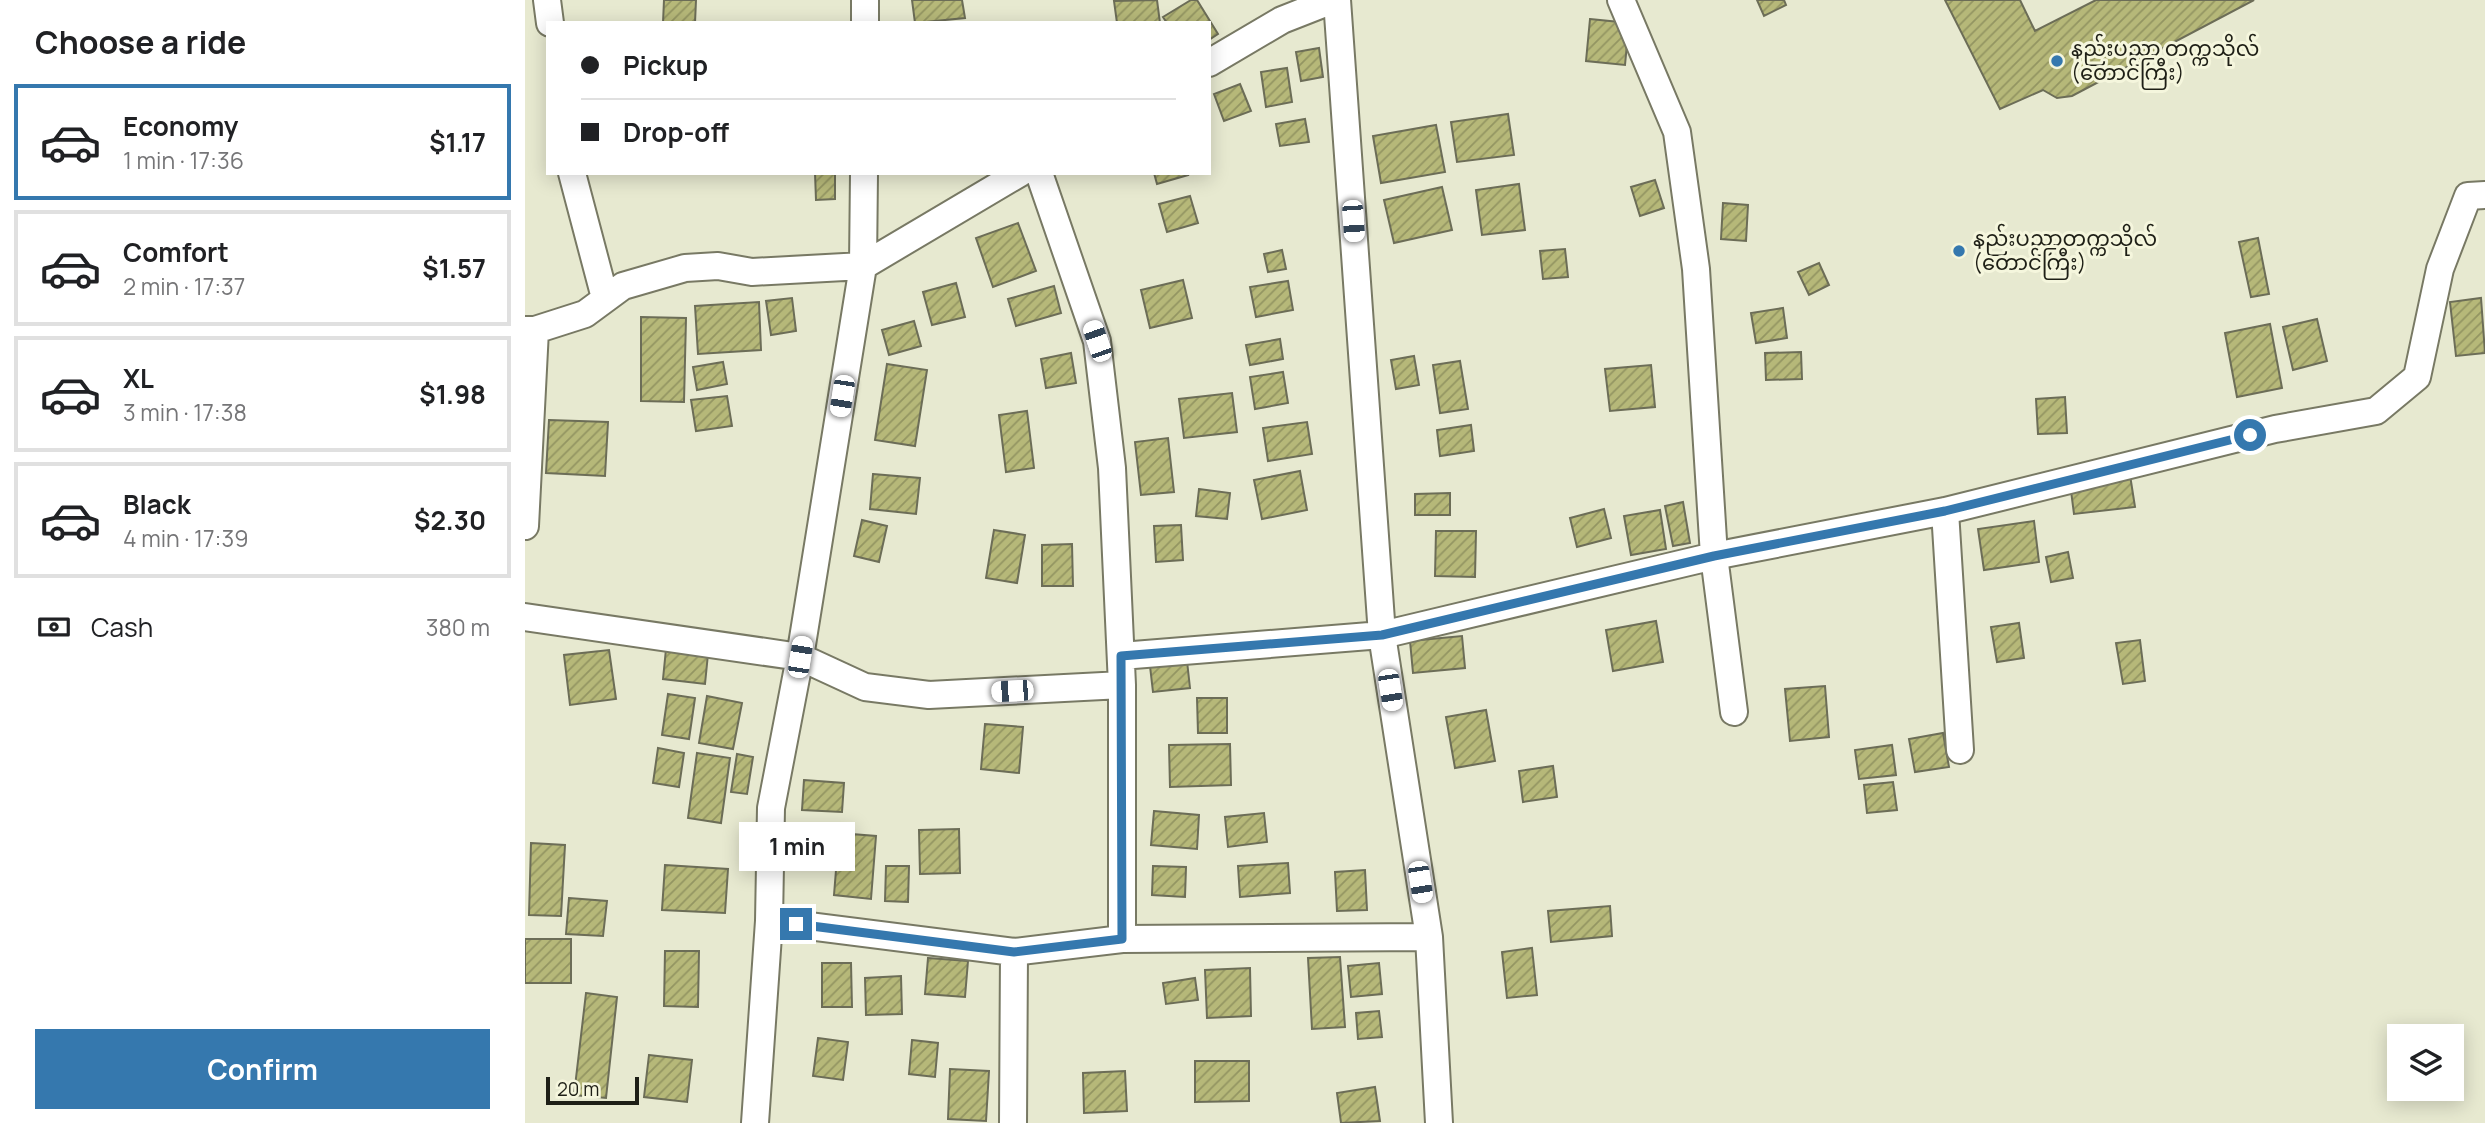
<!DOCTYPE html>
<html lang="en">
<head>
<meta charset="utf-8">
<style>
  :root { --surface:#fff; --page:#f6f6f6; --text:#202124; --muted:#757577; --line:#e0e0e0; --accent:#3578ae }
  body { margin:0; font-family:Manrope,"Noto Sans Myanmar",sans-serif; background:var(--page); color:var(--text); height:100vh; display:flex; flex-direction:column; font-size:26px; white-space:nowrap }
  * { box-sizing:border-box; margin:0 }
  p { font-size:23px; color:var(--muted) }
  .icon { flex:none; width:38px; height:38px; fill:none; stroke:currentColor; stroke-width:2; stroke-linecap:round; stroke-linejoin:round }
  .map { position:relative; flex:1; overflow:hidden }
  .drawer { display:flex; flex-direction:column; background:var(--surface); width:525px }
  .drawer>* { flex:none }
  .guide { position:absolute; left:21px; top:21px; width:665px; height:154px; border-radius:0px; box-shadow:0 4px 18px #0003; display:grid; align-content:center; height:154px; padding:0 35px; background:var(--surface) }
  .buttons { position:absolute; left:1862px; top:1024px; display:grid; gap:14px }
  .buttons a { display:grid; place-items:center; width:77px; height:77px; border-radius:0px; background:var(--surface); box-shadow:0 4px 18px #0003; font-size:35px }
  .scale { position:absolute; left:21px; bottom:18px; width:93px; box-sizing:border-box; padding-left:7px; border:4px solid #1e1f16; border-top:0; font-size:19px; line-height:24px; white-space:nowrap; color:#1e1f16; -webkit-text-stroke:5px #f5f6dd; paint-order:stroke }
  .end { position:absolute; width:32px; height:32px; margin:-16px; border:9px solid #3578ae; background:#fff; box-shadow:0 0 0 4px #fff }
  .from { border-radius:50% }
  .bubble { position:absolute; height:49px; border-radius:0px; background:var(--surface); box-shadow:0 4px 18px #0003; font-size:23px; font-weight:700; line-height:49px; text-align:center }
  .car { position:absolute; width:21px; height:42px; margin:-21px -10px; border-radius:9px; box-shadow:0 0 5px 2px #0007; background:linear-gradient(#fff 24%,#345 0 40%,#fff 0 76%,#345 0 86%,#fff 0) }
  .guide b { display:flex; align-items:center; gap:24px; height:66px; font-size:26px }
  .guide b+b { border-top:2px solid var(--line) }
  .guide i { width:18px; height:18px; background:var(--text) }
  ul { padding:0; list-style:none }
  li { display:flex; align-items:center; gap:21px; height:116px; margin:0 14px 10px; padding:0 21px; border:4px solid var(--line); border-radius:0px }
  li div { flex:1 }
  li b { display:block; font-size:26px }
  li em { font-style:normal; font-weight:700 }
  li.on { border-color:var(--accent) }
  li>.icon { width:63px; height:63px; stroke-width:1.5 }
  h2 { padding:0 35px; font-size:32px; line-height:84px }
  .pay { display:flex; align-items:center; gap:18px; height:77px; padding:0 35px; font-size:26px }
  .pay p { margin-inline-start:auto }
  .cta { display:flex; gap:14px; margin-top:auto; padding:14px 35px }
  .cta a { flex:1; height:80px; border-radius:0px; background:var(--accent); color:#fff; font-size:28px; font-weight:700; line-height:80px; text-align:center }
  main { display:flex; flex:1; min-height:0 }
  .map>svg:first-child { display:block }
  .building { fill:url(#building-hatch); stroke:#6c6d57; stroke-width:2 }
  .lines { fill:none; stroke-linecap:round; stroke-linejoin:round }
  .street-casing { stroke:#787964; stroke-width:30 }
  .street { stroke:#fff; stroke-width:26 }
  .route { stroke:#3578ae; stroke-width:9 }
  .poi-dot { fill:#3578ae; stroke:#f5f6dd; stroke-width:2.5 }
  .labels { text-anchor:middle; stroke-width:6; stroke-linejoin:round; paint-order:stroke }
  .poi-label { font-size:21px; fill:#1e1f16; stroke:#f5f6dd; text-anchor:start }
</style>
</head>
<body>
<main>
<section class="drawer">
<h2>Choose a ride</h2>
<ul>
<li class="on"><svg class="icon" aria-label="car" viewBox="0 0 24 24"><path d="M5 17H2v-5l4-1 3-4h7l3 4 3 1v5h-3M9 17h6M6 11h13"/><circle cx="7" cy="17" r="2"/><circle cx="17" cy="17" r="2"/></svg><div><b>Economy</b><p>1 min · 17:36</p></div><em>$1.17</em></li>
<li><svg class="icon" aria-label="car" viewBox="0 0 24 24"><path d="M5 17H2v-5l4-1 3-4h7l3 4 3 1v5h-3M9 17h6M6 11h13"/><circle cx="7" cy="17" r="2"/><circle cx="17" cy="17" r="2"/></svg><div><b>Comfort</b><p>2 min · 17:37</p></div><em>$1.57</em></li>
<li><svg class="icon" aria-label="car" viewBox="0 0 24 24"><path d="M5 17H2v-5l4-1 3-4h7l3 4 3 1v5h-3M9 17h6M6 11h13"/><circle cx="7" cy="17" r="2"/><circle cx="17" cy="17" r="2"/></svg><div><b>XL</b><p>3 min · 17:38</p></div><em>$1.98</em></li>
<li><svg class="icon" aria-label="car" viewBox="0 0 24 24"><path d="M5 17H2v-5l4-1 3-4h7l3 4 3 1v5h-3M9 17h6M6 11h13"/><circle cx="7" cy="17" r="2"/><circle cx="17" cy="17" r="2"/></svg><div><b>Black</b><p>4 min · 17:39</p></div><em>$2.30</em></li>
</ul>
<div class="pay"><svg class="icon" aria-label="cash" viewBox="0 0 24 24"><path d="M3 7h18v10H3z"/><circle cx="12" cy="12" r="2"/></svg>Cash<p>380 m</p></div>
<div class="cta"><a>Confirm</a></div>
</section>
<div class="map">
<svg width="1960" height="1123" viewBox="0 0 1960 1123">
  <defs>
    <pattern id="building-hatch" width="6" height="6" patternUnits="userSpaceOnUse" patternTransform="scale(1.75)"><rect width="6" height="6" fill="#b6b879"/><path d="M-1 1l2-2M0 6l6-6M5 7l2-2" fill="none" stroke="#939562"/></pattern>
  </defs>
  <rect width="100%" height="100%" fill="#e7e9d0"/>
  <path class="building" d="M139 0H171L170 23H138Z
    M387 0H437L440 18 390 23Z
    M632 0 635 23H592L589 1Z
    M666 0H672L693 34 684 40V23H642L638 17Z
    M1232 0H1259L1261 5 1239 16Z
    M1420 0H1495L1510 31 1571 0H1729L1547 96 1532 98 1518 90 1475 109Z
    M1065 19 1104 23 1100 65 1061 61Z
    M794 48 798 77 776 81 771 52Z
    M762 68 767 102 741 107 736 72Z
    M715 84 726 111 699 121 689 94Z
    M983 114 989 155 932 162 926 122Z
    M780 119 784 142 755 146 751 124Z
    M911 125 920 172 856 183 848 136Z
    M290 173H310V199L291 200Z
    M629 173H662L663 175 632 184Z
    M1130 180 1139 208 1115 216 1106 187Z
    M994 184 1000 230 957 235 951 190Z
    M917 187 927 230 869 243 859 200Z
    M665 196 673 223 642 232 634 204Z
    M1198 203 1223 205 1221 241 1196 239Z
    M493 223 511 271 468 287 451 238Z
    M1733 238 1744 294 1726 297 1714 242Z
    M1040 249 1043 277 1018 279 1015 251Z
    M757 250 761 269 743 272 739 254Z
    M1294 263 1304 285 1284 295 1273 272Z
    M658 280 667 318 625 328 616 290Z
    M763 281 768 310 731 317 725 287Z
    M431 283 440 317 407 325 398 292Z
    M529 286 536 313 491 326 483 299Z
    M267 298 271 331 246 335 241 301Z
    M1956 298 1960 353 1931 356 1925 302Z
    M234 302 236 350 173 354 170 306Z
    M1258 308 1262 338 1231 343 1226 313Z
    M116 317 161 318 159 402 116 401Z
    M1792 319 1802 361 1768 370 1758 327Z
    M389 321 396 346 364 355 357 330Z
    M1745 324 1757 388 1712 397 1700 333Z
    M755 339 758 359 725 365 721 345Z
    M1276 352 1277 379 1241 380 1240 353Z
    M546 353 551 383 521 388 516 359Z
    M889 356 894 385 871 389 866 360Z
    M935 361 943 409 915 413 908 365Z
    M198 362 202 384 172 390 168 367Z
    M362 364 402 370 390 446 350 440Z
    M1126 365 1130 407 1085 411 1080 369Z
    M758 372 763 403 730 409 725 377Z
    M707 393 712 432 659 438 654 399Z
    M202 396 207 426 171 431 166 400Z
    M1540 397 1542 433 1513 434 1511 399Z
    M502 411 509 468 481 472 474 415Z
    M24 420 83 422 80 476 21 473Z
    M782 422 787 454 743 461 738 428Z
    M946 425 949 451 915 456 912 430Z
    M643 438 649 492 616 495 610 442Z
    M775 471 782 510 737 519 729 480Z
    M348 474 395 478 391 514 345 509Z
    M1605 475 1610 507 1549 514 1545 483Z
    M674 489 705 493 702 519 671 516Z
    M925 493V515H890V494Z
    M1158 502 1165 543 1148 546 1140 506Z
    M1079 509 1086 538 1052 547 1045 518Z
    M1135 510 1141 549 1106 555 1099 516Z
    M337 520 362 526 354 562 329 556Z
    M1509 521 1514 562 1459 570 1453 529Z
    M656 525 658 560 631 562 629 526Z
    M469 530 500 535 492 583 461 578Z
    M911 531H951L950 577 910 576Z
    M547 544 548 586H517V545Z
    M1543 552 1548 578 1526 582 1521 557Z
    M1131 621 1138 662 1088 671 1081 630Z
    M1494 623 1499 658 1472 662 1466 627Z
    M937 636 940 668 888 673 885 641Z
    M1615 640 1620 681 1598 684 1591 643Z
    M141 649 183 654 180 684 138 679Z
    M84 650 91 699 45 705 39 655Z
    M662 661 665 688 628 692 625 666Z
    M1300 686 1304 737 1265 741 1260 689Z
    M143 694 170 698 164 739 137 735Z
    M182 696 217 703 208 749 174 743Z
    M672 698H702V733H673Z
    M961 710 970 761 930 768 921 717Z
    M460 724 498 727 494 773 456 769Z
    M1418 733 1424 767 1390 772 1384 739Z
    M705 744 706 785 645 787 644 745Z
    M1367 745 1371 775 1334 779 1330 750Z
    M133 748 159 753 154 787 128 783Z
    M172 753 205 758 196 823 163 818Z
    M212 754 228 757 222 794 206 792Z
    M1028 766 1032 797 998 802 994 771Z
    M279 780 319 783 317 812 277 810Z
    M1368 782 1372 810 1342 813 1339 785Z
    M629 811 674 815 672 849 626 845Z
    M739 813 742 842 703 847 700 817Z
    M434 829 435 873 395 874 394 830Z
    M314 833 351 836 346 899 309 895Z
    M6 843 40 845 36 916 4 915Z
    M763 863 765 893 715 897 713 866Z
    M140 865 203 869 200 913 137 910Z
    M361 866H384L383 902 360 901Z
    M628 866 661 867 660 897 627 895Z
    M840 870 842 910 812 911 810 872Z
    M44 898 82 901 78 936 41 934Z
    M1085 906 1087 936 1026 942 1023 911Z
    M0 939H46V983H0Z
    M1007 948 1012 995 982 998 977 952Z
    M140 951H174L173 1007 139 1006Z
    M815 957 820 1027 787 1029 783 958Z
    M403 958 443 961 440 997 400 994Z
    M297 963H326L327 1007H297Z
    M854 963 857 994 826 997 823 966Z
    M725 968 726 1016 682 1018 680 970Z
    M376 976 377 1014 341 1015 340 978Z
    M670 978 673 1000 641 1004 638 983Z
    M61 993 92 997 81 1098 49 1095Z
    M854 1011 857 1037 833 1039 831 1013Z
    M293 1038 323 1042 318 1080 288 1076Z
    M387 1040 413 1043 410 1077 384 1074Z
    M124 1055 167 1060 162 1102 119 1097Z
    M670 1061H724V1101L670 1102Z
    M425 1069 464 1071 461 1121 423 1119Z
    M600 1071 602 1111 559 1113 558 1073Z
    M850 1087 855 1121 816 1123 812 1093Z"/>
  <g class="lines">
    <defs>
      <path id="street" d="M22 0 25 23
        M812 0 857 635 904 937 914 1123
        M1096 0 1152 132 1171 269 1189 556 1209 712
        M340 23V0
        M684 63 757 20 808 0
        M47 173 80 298
        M514 173 572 341 587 468 597 685V939
        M0 330H10L60 314 98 286 160 268 193 266 227 272 338 266 495 173
        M1420 511 1435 750
        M0 526 10 330
        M0 617 275 657 340 687 404 695 597 685
        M596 656 857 635 1189 556 1420 511 1750 429 1851 411 1892 377 1915 269 1943 196 1960 195
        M244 921 489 952 597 939 904 937
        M230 1123 244 921 246 808 275 657 338 266 339 173
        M488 1123 489 952"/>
    </defs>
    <use href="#street" class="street-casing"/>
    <use href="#street" class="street"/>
  </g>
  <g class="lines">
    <path class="route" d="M271 924 489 952 597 939 596 656 857 635 1189 556 1420 511 1725 435"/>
  </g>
  <g class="poi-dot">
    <circle cx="1532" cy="61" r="7"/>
    <circle cx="1434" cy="251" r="7"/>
  </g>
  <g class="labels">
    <g class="poi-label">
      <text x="1546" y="56">နည်းပညာ တက္ကသိုလ်<tspan x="1546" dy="24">(တောင်ကြီး)</tspan></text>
      <text x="1448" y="246">နည်းပညာတက္ကသိုလ်<tspan x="1448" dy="24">(တောင်ကြီး)</tspan></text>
    </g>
  </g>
</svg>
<div class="buttons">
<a><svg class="icon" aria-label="layers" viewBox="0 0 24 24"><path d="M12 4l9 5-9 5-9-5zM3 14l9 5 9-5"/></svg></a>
</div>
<div class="scale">20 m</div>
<i class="end from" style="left:1725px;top:435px"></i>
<i class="end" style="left:271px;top:924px"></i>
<div class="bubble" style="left:214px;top:822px;width:116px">1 min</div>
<i class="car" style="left:828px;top:221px;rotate:176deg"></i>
<i class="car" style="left:572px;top:341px;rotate:341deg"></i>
<i class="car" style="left:317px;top:396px;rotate:189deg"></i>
<i class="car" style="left:275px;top:657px;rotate:9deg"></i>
<i class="car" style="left:865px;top:690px;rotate:171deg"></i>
<i class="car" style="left:487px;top:691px;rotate:267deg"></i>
<i class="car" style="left:895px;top:882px;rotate:171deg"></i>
<div class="guide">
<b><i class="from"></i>Pickup</b>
<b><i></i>Drop-off</b>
</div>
</div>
</main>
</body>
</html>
